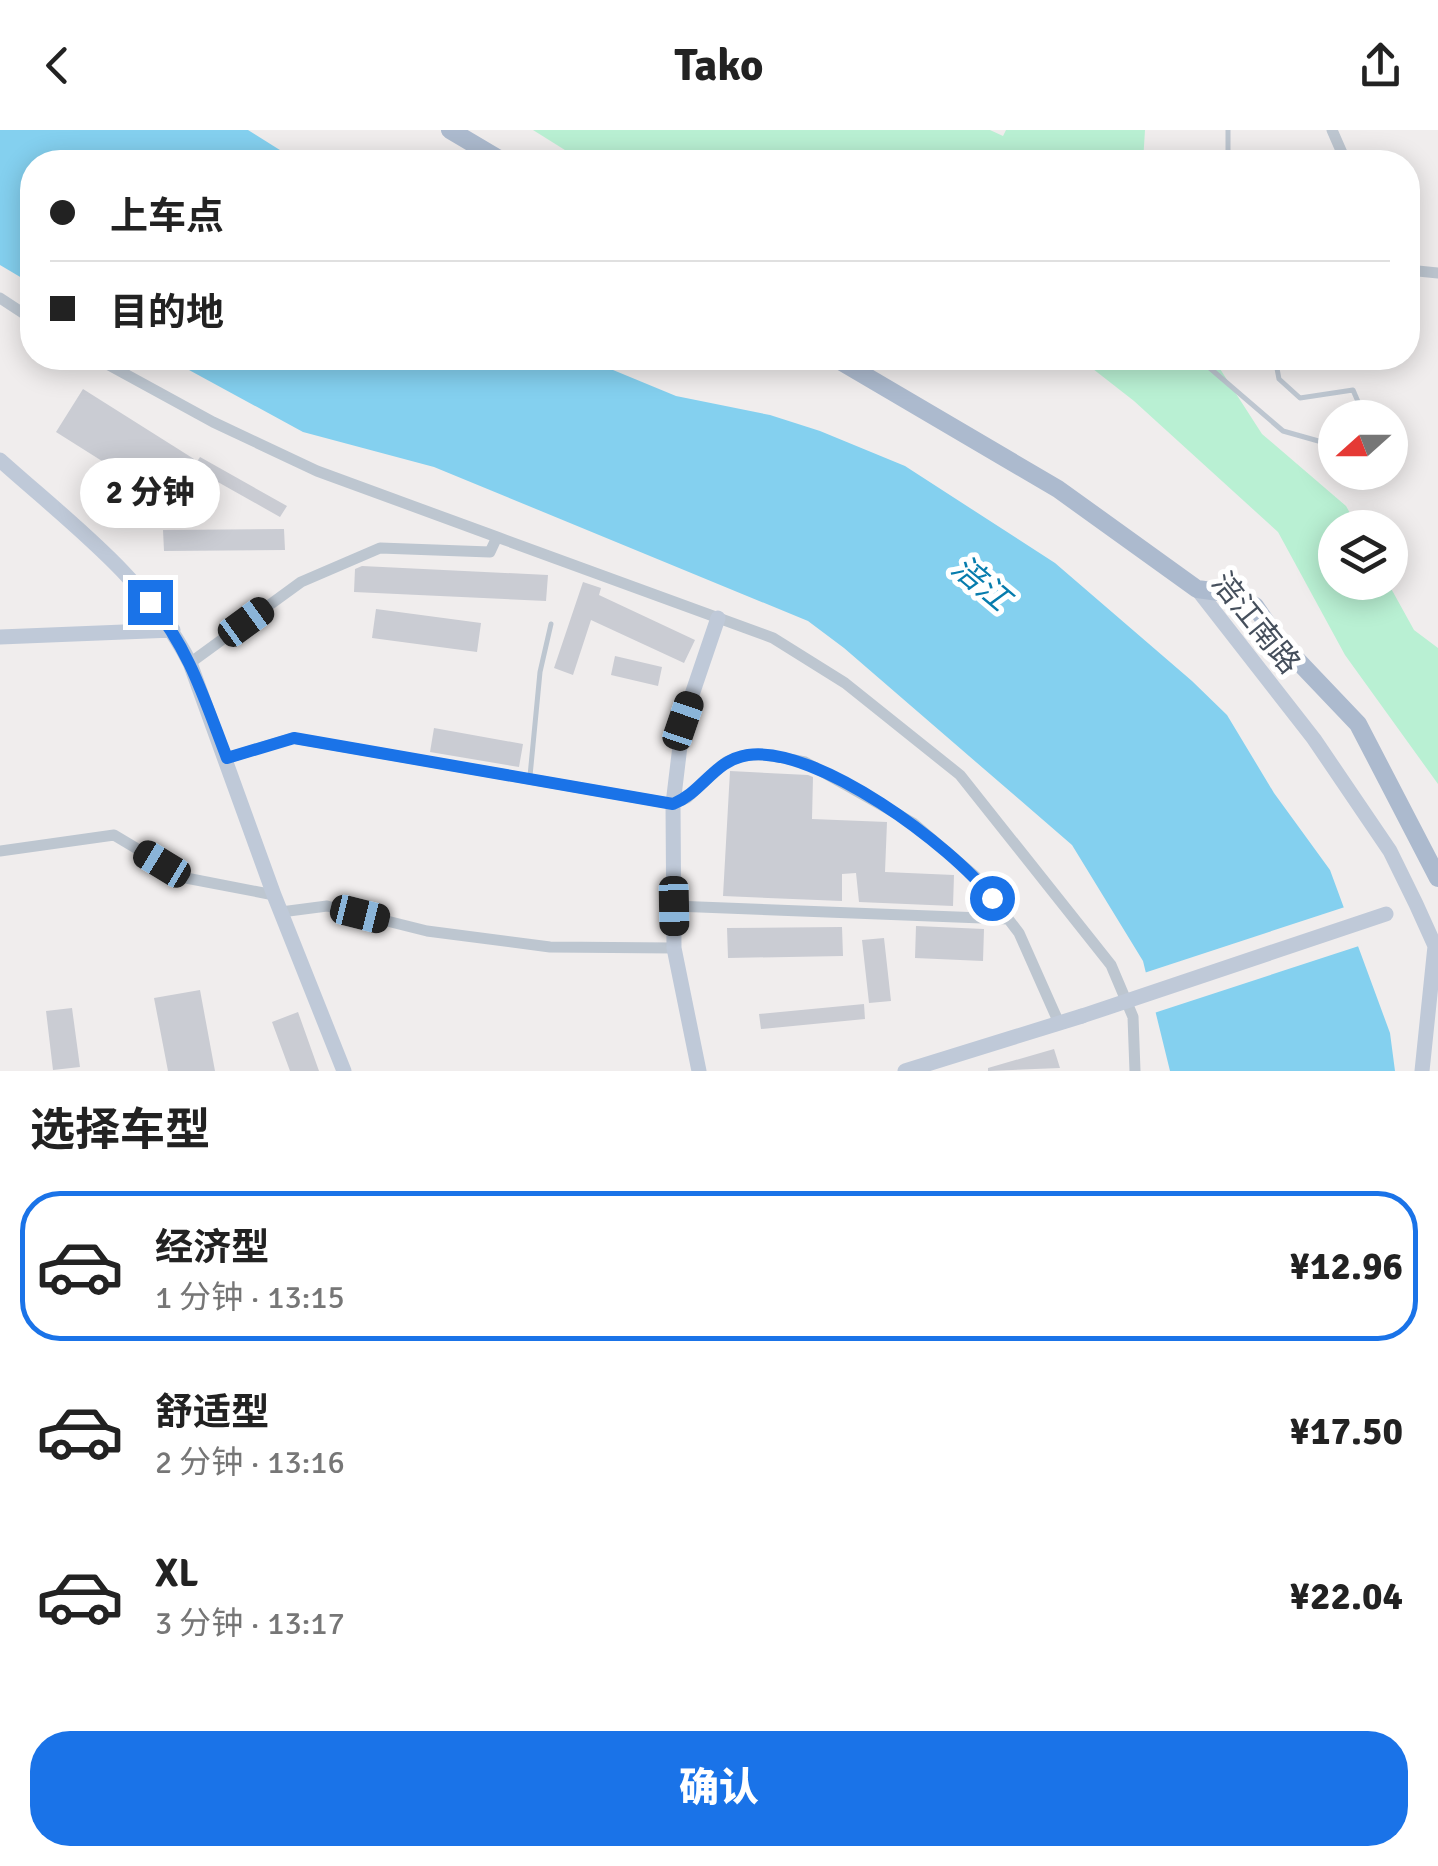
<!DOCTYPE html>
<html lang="zh">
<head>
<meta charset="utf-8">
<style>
  :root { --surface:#fff; --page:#f2f2f2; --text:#222; --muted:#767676; --line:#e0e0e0; --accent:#1a73e8 }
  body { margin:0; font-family:Signika,"Noto Sans SC",sans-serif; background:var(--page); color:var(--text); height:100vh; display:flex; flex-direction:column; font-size:38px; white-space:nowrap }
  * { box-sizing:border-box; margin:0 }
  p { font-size:32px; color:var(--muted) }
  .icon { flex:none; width:55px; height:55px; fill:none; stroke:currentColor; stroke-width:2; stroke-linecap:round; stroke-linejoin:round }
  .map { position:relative; height:941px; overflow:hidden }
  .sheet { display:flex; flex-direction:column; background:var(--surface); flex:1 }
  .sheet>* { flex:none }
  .hud { position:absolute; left:20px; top:20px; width:1400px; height:220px; border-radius:40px; box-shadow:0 5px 25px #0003; display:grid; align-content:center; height:220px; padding:0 30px; background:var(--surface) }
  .needle { width:65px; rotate:249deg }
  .fabs { position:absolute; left:1318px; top:270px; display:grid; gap:20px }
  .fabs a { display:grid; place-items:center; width:90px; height:90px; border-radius:50%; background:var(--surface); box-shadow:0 5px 25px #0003; font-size:50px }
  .end { position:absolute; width:45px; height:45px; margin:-22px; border:12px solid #1a73e8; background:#fff; box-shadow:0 0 0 5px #fff }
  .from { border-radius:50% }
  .bubble { position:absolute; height:70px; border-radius:35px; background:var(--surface); box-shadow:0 5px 25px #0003; font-size:32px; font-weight:800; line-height:70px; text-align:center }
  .car { position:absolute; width:30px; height:60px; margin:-30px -15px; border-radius:12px; box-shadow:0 0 8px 2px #0007; background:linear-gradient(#222 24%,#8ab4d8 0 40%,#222 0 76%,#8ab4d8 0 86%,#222 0) }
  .hud b { display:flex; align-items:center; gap:35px; height:95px; font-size:38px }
  .hud b+b { border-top:2px solid var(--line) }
  .hud i { width:25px; height:25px; background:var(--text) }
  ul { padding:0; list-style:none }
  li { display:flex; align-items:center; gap:30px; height:150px; margin:0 20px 15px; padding:0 10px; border:5px solid transparent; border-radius:40px }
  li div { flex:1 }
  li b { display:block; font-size:38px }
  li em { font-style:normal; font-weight:800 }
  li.on { border-color:var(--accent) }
  li>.icon { width:90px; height:90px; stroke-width:1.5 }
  h2 { padding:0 30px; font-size:45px; line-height:120px }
  .action { display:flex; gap:20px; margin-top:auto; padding:20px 30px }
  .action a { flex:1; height:115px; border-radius:40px; background:var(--accent); color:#fff; font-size:40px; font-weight:800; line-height:115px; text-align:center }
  header { display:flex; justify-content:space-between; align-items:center; height:130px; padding:0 30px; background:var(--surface); font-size:45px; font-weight:800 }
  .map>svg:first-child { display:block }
  .green { fill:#b9f0d3 }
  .water { fill:#84d0ef }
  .pier { fill:#f0eded }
  .building { fill:#caccd3 }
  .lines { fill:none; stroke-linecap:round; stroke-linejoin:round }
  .lane { stroke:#bdc6d0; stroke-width:5 }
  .street { stroke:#bdc6d0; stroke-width:11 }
  .secondary { stroke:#bfc9d8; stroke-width:15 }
  .primary { stroke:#acbace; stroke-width:18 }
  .secondary-bridge { stroke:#bfc9d8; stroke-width:15 }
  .route { stroke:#1a73e8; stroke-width:12 }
  .labels { text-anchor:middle; stroke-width:10; stroke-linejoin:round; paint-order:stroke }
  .street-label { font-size:30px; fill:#454f5c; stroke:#fff }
  .water-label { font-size:32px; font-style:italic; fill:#067cad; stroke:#fff }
</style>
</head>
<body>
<header><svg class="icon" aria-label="back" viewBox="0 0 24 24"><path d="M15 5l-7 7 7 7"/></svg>Tako<svg class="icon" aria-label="share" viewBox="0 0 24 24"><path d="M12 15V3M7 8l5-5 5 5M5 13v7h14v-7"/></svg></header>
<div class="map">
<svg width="1438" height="941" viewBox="0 0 1438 941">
  <rect width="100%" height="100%" fill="#f0eded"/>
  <path class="green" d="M533 0H990L1003 6 1006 0H1145L1143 32H584Z
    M1079 228H1213L1262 304 1346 376 1358 397 1335 398V452L1388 453 1414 500 1438 518V654L1345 525 1278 402 1134 271Z"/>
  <path class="water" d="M0 0H248L299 32H32V154L0 135Z
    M167 228H584L676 266 770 285 820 301 905 336 1055 433 1192 551 1227 585 1274 663 1330 740 1390 903 1395 941H1170L1143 831 1072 715 844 518 808 491 434 337 303 302Z"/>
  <path class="pier" d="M1348 776 1362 815 1151 884 1141 844Z"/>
  <path class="building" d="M83 259 194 329 167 372 56 302Z
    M200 327 287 376 280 387 193 338Z
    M284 399 285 420 164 421 163 400Z
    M362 436 548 445 546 471 354 462 355 439Z
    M583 452 601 458 599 465 695 510 684 533 591 490 573 545 554 538Z
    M376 479 481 493 477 522 372 508Z
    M615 526 662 537 658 556 611 545Z
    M434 598 523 614 519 637 430 622Z
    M730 641 808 645 813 647 812 689 887 692 885 742 954 745 953 776 859 772 856 743 842 744V771L723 766Z
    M916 796 984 799 983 831 915 828Z
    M842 797 843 826 728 828 727 798Z
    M884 808 891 871 869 873 862 810Z
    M200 860 215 941H168L154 868Z
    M864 874 865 889 761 899 759 884Z
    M72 878 80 937 53 940 46 881Z
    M298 882 319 941H290L272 892Z
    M1054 919 1060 938 988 941V938Z"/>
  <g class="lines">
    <path class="lane" d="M1228 32V0
      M1198 228 1283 301 1329 314 1335 311
      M1275 228 1279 249 1300 268 1353 260 1365 288
      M530 646 540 542 551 494"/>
    <path class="street" d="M1332 0 1346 32
      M1408 140 1438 143
      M0 168 32 189
      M96 228 213 292 317 341 497 407
      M190 533 301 452 380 418 490 422 497 407 773 508 845 553 960 645 1111 835 1133 887 1135 941
      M227 628 293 608 673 674 687 668 726 632 746 625H767L805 632 913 693 976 747 1019 803 1059 893
      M0 721 114 705 186 748 274 765
      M674 776 1008 789
      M281 782 327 776 427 801 550 817 674 818"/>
    <path class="secondary" d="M0 330C68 391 148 450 190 533L274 765 344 941
      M1197 459 1314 609 1390 721 1416 774 1435 816 1422 941
      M0 507 173 500
      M699 941 674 818 673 674 683 591 718 488
      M905 941 1082 886"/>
    <path class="primary" d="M450 0 504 32
      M835 228 1058 359 1197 459 1234 464 1255 476 1278 510 1358 594 1438 748"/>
    <path class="secondary-bridge" d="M1082 886 1386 784"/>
  </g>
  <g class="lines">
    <path class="route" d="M150 472C189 518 205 571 227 628L294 608 673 674C703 662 714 630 748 625 817 615 952 716 992 768"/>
  </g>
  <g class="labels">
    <g class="street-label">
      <text transform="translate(1256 493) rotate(51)" y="10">涪江南路</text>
    </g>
    <g class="water-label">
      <text transform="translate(981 453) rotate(40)" y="11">涪江</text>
    </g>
  </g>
</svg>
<div class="fabs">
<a><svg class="needle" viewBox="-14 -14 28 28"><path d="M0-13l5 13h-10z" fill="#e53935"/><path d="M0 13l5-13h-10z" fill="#767676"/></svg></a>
<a><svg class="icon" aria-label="layers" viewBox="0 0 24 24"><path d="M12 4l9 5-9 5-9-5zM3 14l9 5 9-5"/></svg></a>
</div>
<i class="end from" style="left:992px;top:768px"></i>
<i class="end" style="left:150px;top:472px"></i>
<div class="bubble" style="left:80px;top:328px;width:140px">2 分钟</div>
<i class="car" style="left:246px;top:492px;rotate:54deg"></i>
<i class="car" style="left:683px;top:591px;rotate:19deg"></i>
<i class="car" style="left:162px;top:734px;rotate:301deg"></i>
<i class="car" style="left:674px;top:776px;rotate:179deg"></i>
<i class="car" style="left:360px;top:784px;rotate:104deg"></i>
<div class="hud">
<b><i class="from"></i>上车点</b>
<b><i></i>目的地</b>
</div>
</div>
<section class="sheet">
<h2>选择车型</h2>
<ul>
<li class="on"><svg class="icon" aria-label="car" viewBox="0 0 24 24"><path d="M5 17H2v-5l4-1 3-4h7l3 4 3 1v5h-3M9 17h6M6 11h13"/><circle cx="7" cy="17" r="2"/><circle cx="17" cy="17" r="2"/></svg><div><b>经济型</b><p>1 分钟 · 13:15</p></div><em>¥12.96</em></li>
<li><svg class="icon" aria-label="car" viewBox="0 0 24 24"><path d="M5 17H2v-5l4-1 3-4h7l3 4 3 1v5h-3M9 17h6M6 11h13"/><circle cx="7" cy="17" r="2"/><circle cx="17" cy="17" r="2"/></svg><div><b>舒适型</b><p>2 分钟 · 13:16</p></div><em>¥17.50</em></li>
<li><svg class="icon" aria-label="car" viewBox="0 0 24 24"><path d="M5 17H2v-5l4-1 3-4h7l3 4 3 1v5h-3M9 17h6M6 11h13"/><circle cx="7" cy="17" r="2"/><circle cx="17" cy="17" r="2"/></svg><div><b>XL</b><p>3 分钟 · 13:17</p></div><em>¥22.04</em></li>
</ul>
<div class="action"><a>确认</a></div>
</section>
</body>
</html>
